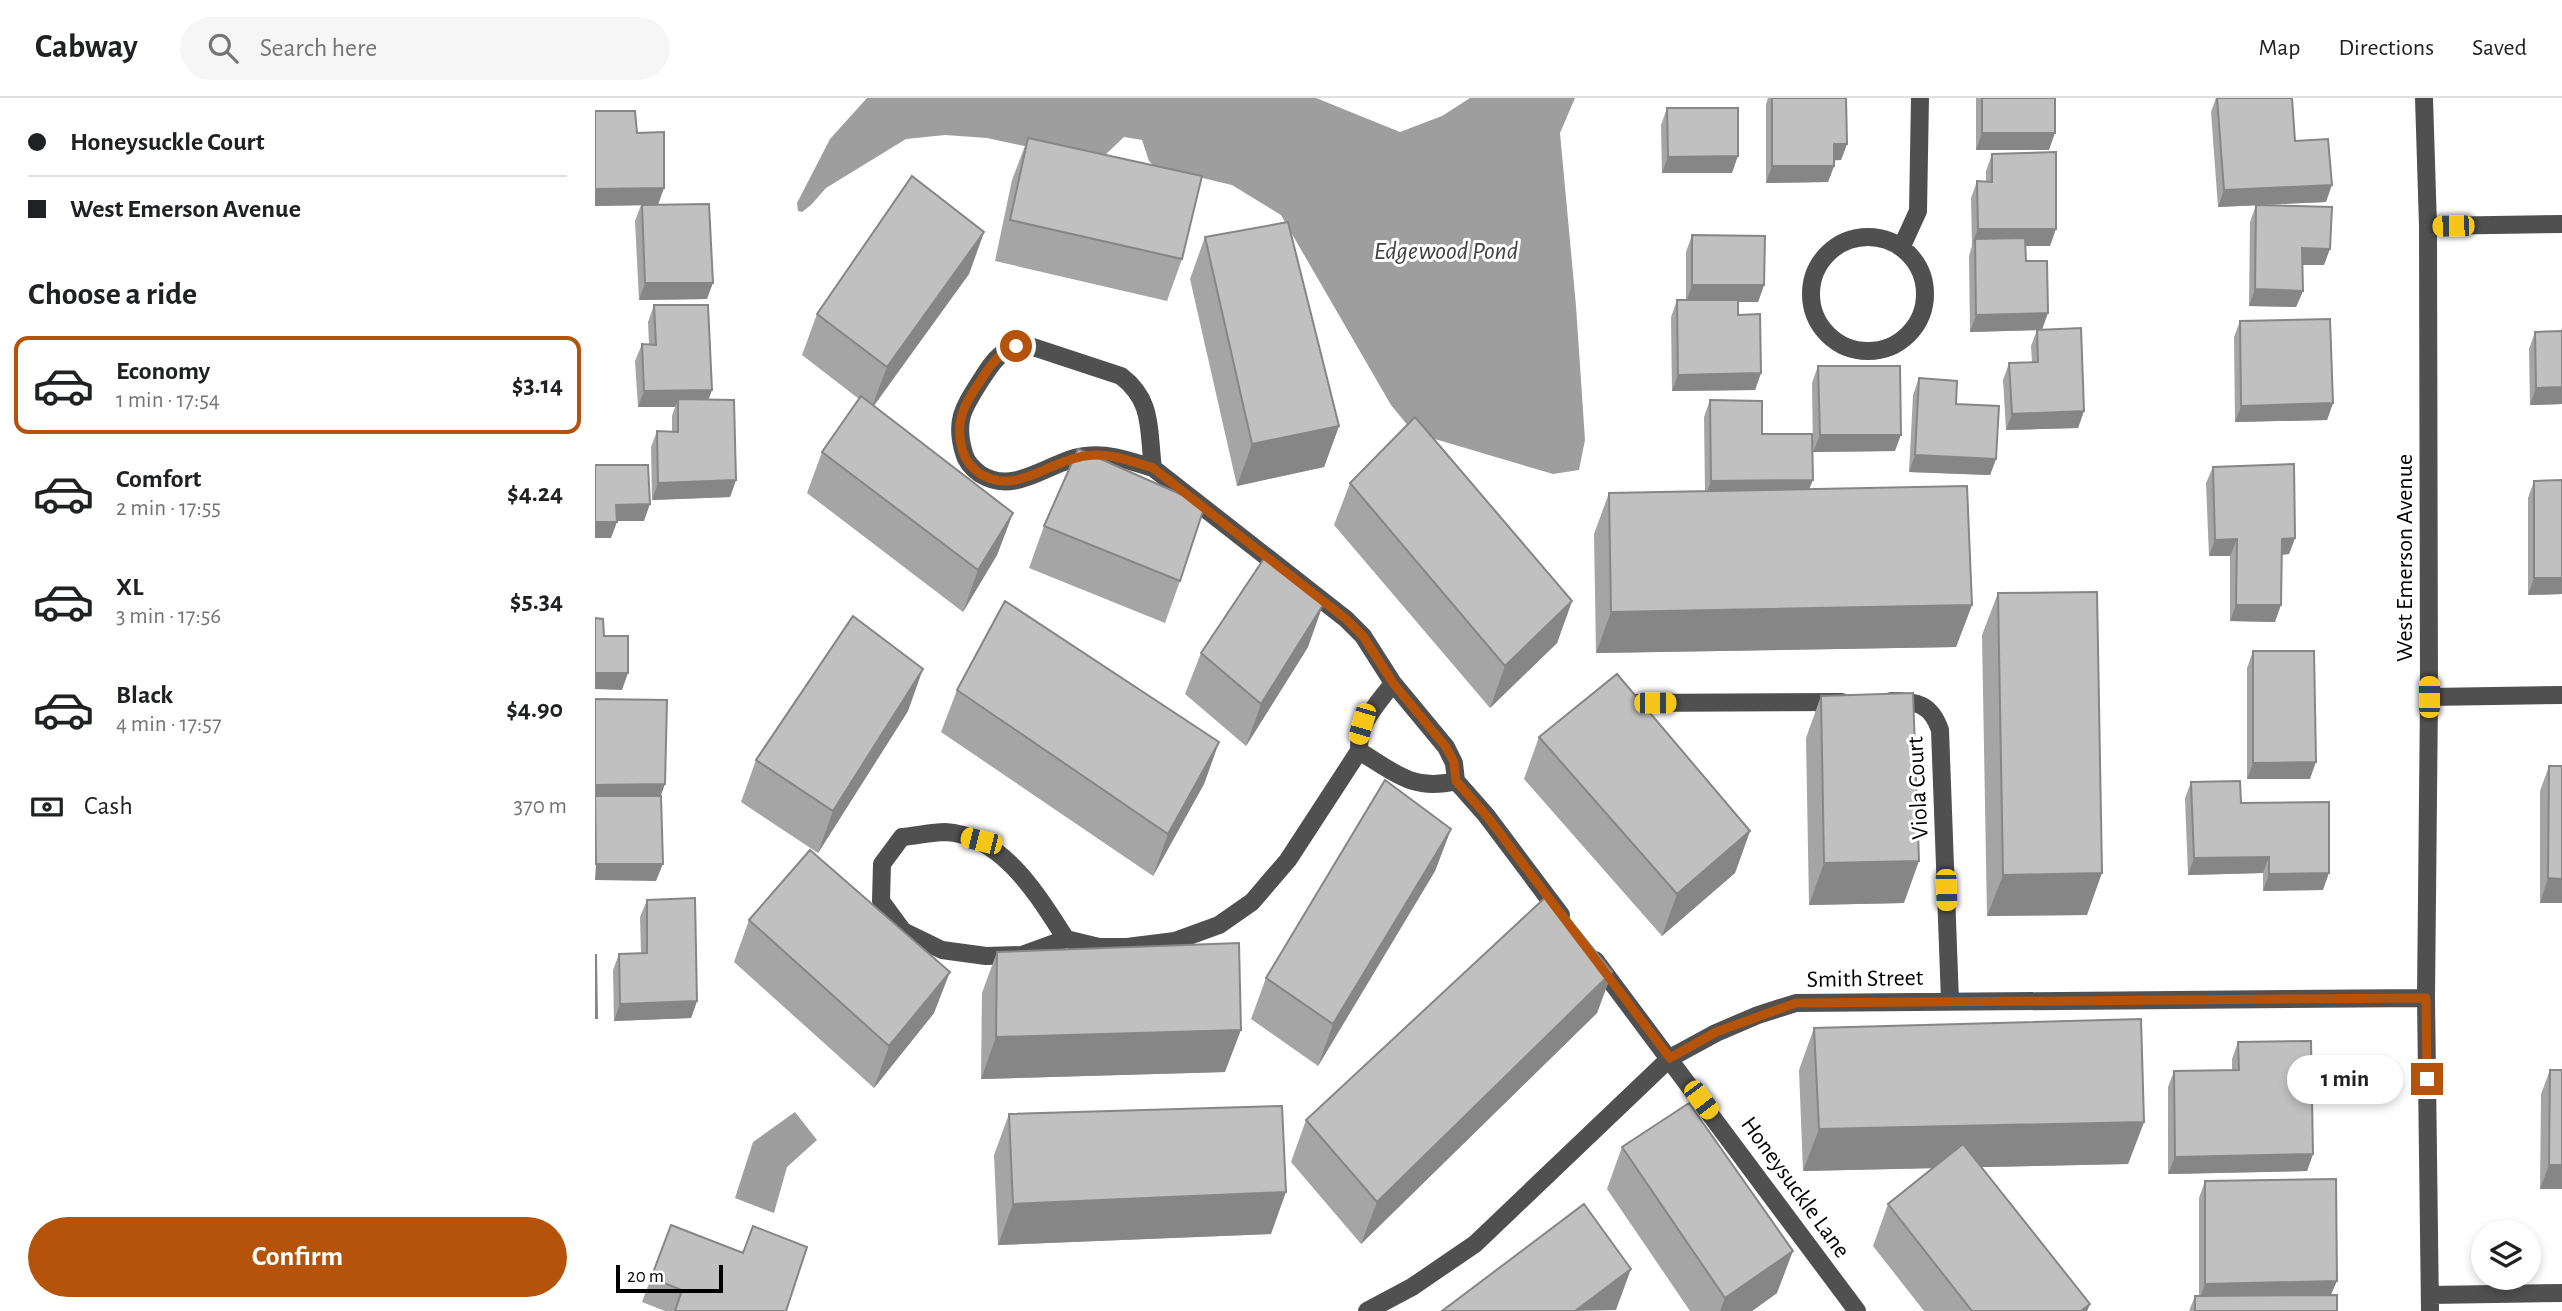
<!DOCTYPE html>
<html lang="en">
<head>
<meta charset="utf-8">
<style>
  :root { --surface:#fff; --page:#f6f6f6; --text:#202124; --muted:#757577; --line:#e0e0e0; --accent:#b45309 }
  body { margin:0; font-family:"Alegreya Sans",sans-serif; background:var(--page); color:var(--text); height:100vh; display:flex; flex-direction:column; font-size:26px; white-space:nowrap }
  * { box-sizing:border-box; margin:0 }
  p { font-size:23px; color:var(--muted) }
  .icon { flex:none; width:38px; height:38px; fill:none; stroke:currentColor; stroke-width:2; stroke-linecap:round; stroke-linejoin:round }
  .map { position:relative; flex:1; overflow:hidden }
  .details { display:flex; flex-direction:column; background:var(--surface); width:595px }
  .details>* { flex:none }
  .guide { display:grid; align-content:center; height:154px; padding:0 28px; background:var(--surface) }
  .tools { position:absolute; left:1876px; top:1122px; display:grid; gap:14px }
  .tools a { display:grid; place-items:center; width:70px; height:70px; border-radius:50%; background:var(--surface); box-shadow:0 4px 10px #0003; font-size:35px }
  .scale { position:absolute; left:21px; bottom:18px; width:107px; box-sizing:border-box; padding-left:7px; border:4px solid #000; border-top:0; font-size:19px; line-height:24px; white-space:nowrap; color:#000; -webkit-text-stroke:5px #fff; paint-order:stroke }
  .end { position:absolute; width:32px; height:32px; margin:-16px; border:9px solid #b45309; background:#fff; box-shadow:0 0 0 4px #fff }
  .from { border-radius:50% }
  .bubble { position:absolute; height:49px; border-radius:24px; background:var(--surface); box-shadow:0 4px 10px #0003; font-size:23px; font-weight:600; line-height:49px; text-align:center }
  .car { position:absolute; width:21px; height:42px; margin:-21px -10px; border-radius:9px; box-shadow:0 0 5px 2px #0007; background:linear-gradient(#f5c518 24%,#345 0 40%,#f5c518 0 76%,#345 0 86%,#f5c518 0) }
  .guide b { display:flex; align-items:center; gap:24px; height:66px; font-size:26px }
  .guide b+b { border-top:2px solid var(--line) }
  .guide i { width:18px; height:18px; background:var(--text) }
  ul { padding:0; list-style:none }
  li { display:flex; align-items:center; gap:21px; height:98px; margin:0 14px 10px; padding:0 14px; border:4px solid transparent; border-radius:14px }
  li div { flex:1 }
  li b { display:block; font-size:26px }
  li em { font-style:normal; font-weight:600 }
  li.on { border-color:var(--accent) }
  li>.icon { width:63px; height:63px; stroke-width:1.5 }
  h2 { padding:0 28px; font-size:32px; line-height:84px }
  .pay { display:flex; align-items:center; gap:18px; height:77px; padding:0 28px; font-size:26px }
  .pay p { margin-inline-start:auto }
  .cta { display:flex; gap:14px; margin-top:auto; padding:14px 28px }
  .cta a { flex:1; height:80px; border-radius:42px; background:var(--accent); color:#fff; font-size:28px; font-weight:600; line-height:80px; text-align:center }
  header { display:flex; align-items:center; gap:42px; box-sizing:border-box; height:98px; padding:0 35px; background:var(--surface); border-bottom:2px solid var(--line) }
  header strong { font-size:33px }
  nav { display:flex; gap:38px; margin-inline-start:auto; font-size:24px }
  .search { width:490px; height:63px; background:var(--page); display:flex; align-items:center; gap:18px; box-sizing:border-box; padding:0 24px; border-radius:38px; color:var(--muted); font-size:26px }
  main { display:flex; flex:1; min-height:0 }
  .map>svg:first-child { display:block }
  .water { fill:#9e9e9e }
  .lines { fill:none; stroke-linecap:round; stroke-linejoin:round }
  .minor { stroke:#505050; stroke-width:18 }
  .wall { fill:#a5a5a5 }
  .shaded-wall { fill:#868686 }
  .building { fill:#c0c0c0; stroke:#868686; stroke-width:2 }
  .route { stroke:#b45309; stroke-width:9 }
  .labels { text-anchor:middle; stroke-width:6; stroke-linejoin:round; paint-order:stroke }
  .street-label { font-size:24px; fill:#000; stroke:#fff }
  .water-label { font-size:26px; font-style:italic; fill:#3f3f3f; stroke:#fff }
</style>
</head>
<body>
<header>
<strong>Cabway</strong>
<div class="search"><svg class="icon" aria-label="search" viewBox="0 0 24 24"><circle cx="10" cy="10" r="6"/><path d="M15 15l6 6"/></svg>Search here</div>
<nav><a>Map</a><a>Directions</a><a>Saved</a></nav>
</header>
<main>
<section class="details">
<div class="guide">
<b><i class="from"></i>Honeysuckle Court</b>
<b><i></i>West Emerson Avenue</b>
</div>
<h2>Choose a ride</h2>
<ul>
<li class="on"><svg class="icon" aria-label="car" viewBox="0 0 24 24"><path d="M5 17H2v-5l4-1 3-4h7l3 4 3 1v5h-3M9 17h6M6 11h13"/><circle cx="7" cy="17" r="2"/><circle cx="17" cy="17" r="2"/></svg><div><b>Economy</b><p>1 min · 17:54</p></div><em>$3.14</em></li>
<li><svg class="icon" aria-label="car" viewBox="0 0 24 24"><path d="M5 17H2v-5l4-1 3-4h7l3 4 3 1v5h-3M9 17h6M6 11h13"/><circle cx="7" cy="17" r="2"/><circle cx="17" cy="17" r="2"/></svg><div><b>Comfort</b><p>2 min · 17:55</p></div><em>$4.24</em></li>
<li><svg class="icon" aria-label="car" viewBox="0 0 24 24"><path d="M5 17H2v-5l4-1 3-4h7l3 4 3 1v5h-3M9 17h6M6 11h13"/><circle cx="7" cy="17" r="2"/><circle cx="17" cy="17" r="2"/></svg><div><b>XL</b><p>3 min · 17:56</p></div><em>$5.34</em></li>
<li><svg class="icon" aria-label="car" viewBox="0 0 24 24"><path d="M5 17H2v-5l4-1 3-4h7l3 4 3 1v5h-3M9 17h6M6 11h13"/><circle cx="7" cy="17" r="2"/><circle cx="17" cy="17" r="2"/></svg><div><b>Black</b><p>4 min · 17:57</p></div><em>$4.90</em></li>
</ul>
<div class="pay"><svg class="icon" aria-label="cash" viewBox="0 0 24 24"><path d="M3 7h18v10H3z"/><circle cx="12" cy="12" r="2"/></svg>Cash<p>370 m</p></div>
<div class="cta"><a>Confirm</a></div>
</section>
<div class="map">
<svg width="1967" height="1213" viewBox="0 0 1967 1213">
  <rect width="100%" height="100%" fill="#fff"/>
  <path class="water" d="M272 0H721L805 34 847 18 875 0H980L965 35 981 208 990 342 984 372 958 376 833 339 814 329 796 307 686 117 637 87 591 76 564 73 554 63 547 42 529 39 509 58 466 56 392 40 350 37 311 41 231 90 216 107 207 114 203 113 202 105 235 41Z
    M200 1014 222 1042 192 1069 179 1115 140 1100 158 1044Z"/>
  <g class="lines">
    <path class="minor" d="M1829 0 1833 128 1834 599 1831 900 1835 1213
      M1833 128 1967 126
      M1216 196a57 57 0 1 1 114 0a57 57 0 1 1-114 0Z
      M1307 148 1323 113 1325 0
      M558 370C553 333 559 303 526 278L435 248C407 249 400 260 386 282 369 309 359 322 369 355 371 364 377 370 385 376 421 399 455 362 490 358 515 355 535 363 558 370L751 521 768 538 798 585 851 649 859 665 861 683 891 717 966 817
      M1834 599 1967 597
      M1296 603C1322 603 1336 606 1345 632L1355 903
      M1033 605 1247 604
      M764 653C763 624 782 607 798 585
      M471 841C443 798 408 737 350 734 336 734 321 738 307 739L287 766 286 803 308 833 347 852 391 858 427 857 471 841 504 849H532L580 843 624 827 657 804 693 762 764 653C799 674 818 694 861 683
      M1000 862 1262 1213
      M1835 1197 1967 1195
      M772 1213 817 1189 880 1146 1075 960 1121 935 1163 917 1201 905 1831 900"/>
  </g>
  <path class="wall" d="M1173 0H1251L1252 46 1246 62H1239V68L1233 84 1171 85V6Z
    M1381 0H1460L1454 52H1381Z
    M1621 0H1697L1700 43 1731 104 1623 109 1616 14Z
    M1072 10 1137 75H1067L1066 27Z
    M42 35 63 106 112 201 44 202 40 123 46 107 0 108Z
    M433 40 587 161 572 203 400 163 417 82Z
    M1397 56 1455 148H1431V163L1447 231 1489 313 1483 330 1411 332 1408 282 1414 265H1437L1436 248 1442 232 1375 234 1374 158 1377 148 1376 100 1382 83 1391 84V73Z
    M1661 107 1729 167H1707L1708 193 1701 209 1654 208 1655 124Z
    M389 134 374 176 279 308 418 415 402 457 368 514 212 395 227 354 264 301 207 257 222 216Z
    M1097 137 1169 187 1163 204H1143V217L1166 275 1160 292 1077 293 1076 219 1082 202H1091V154Z
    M610 139 744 328 729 369 642 388 595 181Z
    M59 207 117 292 113 302 141 382 135 399 57 402 56 349 62 333H77V318L80 309H43L40 263 47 246 54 247 53 224Z
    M1645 223 1738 305 1732 322 1640 324 1639 239Z
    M1967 230V306L1935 307 1934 251 1940 234 1966 233Z
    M1223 268 1300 353 1218 354 1217 285Z
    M1324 280 1361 306 1401 361 1395 377 1314 374 1318 297Z
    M1115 302 1167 336 1214 391 1377 507 1361 549 1001 555 999 436 1014 395 1110 393 1109 319Z
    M1618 369 1700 440 1694 456 1687 457 1680 524 1635 523V458H1614L1611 385Z
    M1967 382V496L1933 497V400L1939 383Z
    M755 385 977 503 962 545 895 610 739 427Z
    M449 428 585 483 570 525 434 470Z
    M1403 495 1492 817 1392 818 1387 537Z
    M713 549 651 648 590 596 606 555Z
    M1658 553 1715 681H1652V570Z
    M362 592 624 644 609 686 558 778 346 634Z
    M1226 598 1309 805 1214 807 1211 640Z
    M313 613 223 755 146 704 161 662Z
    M944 639 1155 733 1140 775 1067 838 929 681Z
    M1954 668 1967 805H1945V693Z
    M1596 684 1646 705 1728 792 1668 793V775L1593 777 1590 700Z
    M856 731 840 773 723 968 656 921 671 880Z
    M52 802 102 903 96 920 19 923 18 872 24 856 46 855 45 819Z
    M154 822 339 915 279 990 139 864Z
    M402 854 630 974 386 981 387 895Z
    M1017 874 1002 915 766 1146 696 1064 711 1022Z
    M1219 930 1549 1024 1533 1066 1386 1069 1495 1206 1492 1213H1329L1278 1148 1293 1106 1337 1070 1208 1073 1204 972Z
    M1643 944 1718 1056 1712 1073 1573 1076V989L1579 973 1637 972V961Z
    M1955 972 1967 1091H1945L1946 996Z
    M414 1016 676 1136 403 1147 399 1057Z
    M1027 1049 1182 1195 1157 1213H1095L1012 1091Z
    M1610 1083 1736 1197 1604 1198V1100Z
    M76 1127 191 1213H70L47 1204Z
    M1600 1198V1213H1594Z"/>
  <path class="shaded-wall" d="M1387 35H1460L1454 52H1381Z
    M1239 46H1252L1246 62 1232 63Z
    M1143 58 1137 75H1067L1073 59Z
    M1177 68H1239L1233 84 1171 85Z
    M1737 87 1731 104 1623 109 1629 92Z
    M69 90 63 107 0 108V91Z
    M1383 131H1461L1455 148H1380V141L1376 148Z
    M389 134 374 176 276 311 292 269Z
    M1707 150 1735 151 1729 167H1701Z
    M50 185H118L112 201 44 202Z
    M1097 187H1169L1163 204H1091Z
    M1660 191 1708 193 1701 209 1654 208Z
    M1453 215 1447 232 1375 234 1381 217Z
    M1166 275 1160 292 1077 293 1083 277Z
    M1967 289V306L1935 307 1941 290Z
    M117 292 111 308 83 301 80 309H43L49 293Z
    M1738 305 1732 322 1640 324 1646 308Z
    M1489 313 1483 330 1411 332 1417 316Z
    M744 328 729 369 642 388 657 346Z
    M1225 337H1306L1300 353 1218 354Z
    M1320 357 1401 361 1395 377 1314 374Z
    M141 382 135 399 57 402 63 385Z
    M1218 382 1211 399 1110 400 1116 383Z
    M55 406 49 423H15L21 407Z
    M418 415 402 457 368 514 383 472Z
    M0 424H22L16 440H0Z
    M1700 440 1694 456 1681 457 1687 441Z
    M1642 441 1635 458H1614L1620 442Z
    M1939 480H1967V496L1933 497Z
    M977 503 962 545 895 610 910 568Z
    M728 507 713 549 651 648 666 606Z
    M1377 507 1361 549 1001 555 1016 514Z
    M1641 507H1686L1680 524 1635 523Z
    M328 571 313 613 223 755 238 713Z
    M0 575H33L27 592 0 591Z
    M624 644 609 686 558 778 573 736Z
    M1721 664 1715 681H1652L1658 665Z
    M70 686 64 703H0V687Z
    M856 731 840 773 723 968 738 926Z
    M1155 733 1140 775 1067 838 1082 796Z
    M1674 759 1668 775 1593 777 1599 760Z
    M1324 763 1309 805 1214 807 1229 765Z
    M1 766H68L61 783 0 782Z
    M1507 775 1492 817 1392 818 1408 777Z
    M1734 775 1728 792 1668 793 1674 776Z
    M1953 780 1967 781V805H1945Z
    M355 874 339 915 279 990 294 948Z
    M1017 874 1002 915 766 1146 782 1104Z
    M102 903 96 920 19 923 25 906Z
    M646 932 630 974 386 981 401 939Z
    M1549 1024 1533 1066 1208 1073 1224 1031Z
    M1718 1056 1712 1073 1573 1076 1580 1059Z
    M1954 1067H1967V1091H1945Z
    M691 1094 676 1136 403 1147 418 1106Z
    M1198 1153 1182 1195 1157 1213H1125L1130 1200Z
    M1036 1171 1021 1212 980 1213Z
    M1742 1183 1735 1199 1604 1203 1610 1186Z
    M1495 1206 1492 1213H1486Z"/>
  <path class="building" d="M1177 0H1251L1252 46H1239V68H1177Z
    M1387 0H1460V35H1387Z
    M1622 0H1697L1700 43 1733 41 1737 87 1629 92Z
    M1072 10H1143V58L1073 59Z
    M0 13H40L42 35 69 34V90L0 91Z
    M433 40 607 78 587 161 415 122Z
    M1461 54V131H1383L1382 83 1397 84V56Z
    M317 78 389 134 292 269 222 216Z
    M114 106 118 185H50L47 107Z
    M1661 107 1737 109 1735 151 1707 150 1708 193 1660 191Z
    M693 124 744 328 657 346 610 139Z
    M1097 137 1170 138 1169 187H1097Z
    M1430 140 1431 163H1452L1453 215 1381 217 1380 141Z
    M1082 202H1143V217L1165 216 1166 275 1083 277Z
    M59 207H113L117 292 49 293 47 246 61 247Z
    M1735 221 1738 305 1646 308 1645 223Z
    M1486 230 1489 313 1417 316 1414 265 1443 264 1442 232Z
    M1967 233V289L1941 290 1940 234Z
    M1223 268H1305L1306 337H1225Z
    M1324 280 1362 283 1361 306 1404 308 1401 361 1320 357Z
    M266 298 418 415 383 472 227 354Z
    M83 301 139 302 141 382 63 385 62 333 83 334Z
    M1115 302 1167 303V336H1217L1218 382 1116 383Z
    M820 319 977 503 910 568 755 385Z
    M483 351 610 407 585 483 449 428Z
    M1699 366 1700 440 1687 441 1686 507H1641L1642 441 1620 442 1618 369Z
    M0 367H53L55 406 21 407 22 424H0Z
    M1967 382V480H1939V383Z
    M1372 388 1377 507 1016 514 1014 395Z
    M672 456 728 507 666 606 606 555Z
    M1502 494 1507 775 1408 777 1403 495Z
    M410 503 624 644 573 736 362 592Z
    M258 518 328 571 238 713 161 662Z
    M0 520 8 521 9 538H33V575H0Z
    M1658 553H1719L1721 664 1658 665Z
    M1022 576 1155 733 1082 796 944 639Z
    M1318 595 1324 763 1229 765 1226 598Z
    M0 601 72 602 70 686 0 687Z
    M1954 668H1967V781L1953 780Z
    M790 682 856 731 738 926 671 880Z
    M1645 683 1646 705 1734 704V775L1674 776V759L1599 760 1596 684Z
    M0 698H66L68 766H1Z
    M215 752 355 874 294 948 154 822Z
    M954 796 1017 874 782 1104 711 1022Z
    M100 800 102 903 25 906 24 856 52 855V802Z
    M644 845 646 932 401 939 402 854Z
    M0 857H1L2 920H0Z
    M1546 921 1549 1024 1224 1031 1219 930Z
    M1716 943 1718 1056 1580 1059 1579 973 1644 972 1643 944Z
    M1955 972H1967V1067H1954Z
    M1094 1005 1198 1153 1130 1200 1027 1049Z
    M687 1008 691 1094 418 1106 414 1016Z
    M1368 1046 1495 1206 1486 1213H1377L1293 1106Z
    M1741 1081 1742 1183 1610 1186V1083Z
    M989 1106 1036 1171 980 1213H847Z
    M76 1127 148 1155 158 1128 212 1149 191 1213H80L87 1192 56 1180Z
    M1742 1197V1213H1600V1198Z"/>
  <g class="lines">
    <path class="route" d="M421 248C400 256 391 275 378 294 365 314 361 330 368 354 371 363 376 369 384 375 420 399 453 363 490 358 514 354 535 363 558 370L751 521 768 538 798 585 851 649 859 664 861 683 891 717 1075 960 1121 934 1201 905 1831 900 1832 981"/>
  </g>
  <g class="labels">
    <g class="street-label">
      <text transform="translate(1809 460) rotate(-90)" y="8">West Emerson Avenue</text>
      <text transform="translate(1322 690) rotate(-93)" y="8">Viola Court</text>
      <text transform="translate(1270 880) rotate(-1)" y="8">Smith Street</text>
      <text transform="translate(1201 1089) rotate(54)" y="8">Honeysuckle Lane</text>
    </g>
    <g class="water-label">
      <text x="851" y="161">Edgewood Pond</text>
    </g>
  </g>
</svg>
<div class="tools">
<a><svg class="icon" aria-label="layers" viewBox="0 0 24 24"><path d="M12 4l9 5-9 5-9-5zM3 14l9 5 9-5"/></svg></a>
</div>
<div class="scale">20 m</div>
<i class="end from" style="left:421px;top:248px"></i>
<i class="end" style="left:1832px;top:981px"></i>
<div class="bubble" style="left:1692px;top:957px;width:116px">1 min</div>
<i class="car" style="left:1858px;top:128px;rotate:269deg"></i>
<i class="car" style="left:1834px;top:599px;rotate:0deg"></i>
<i class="car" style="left:1060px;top:605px;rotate:90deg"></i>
<i class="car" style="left:767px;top:626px;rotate:196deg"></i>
<i class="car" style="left:386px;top:743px;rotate:284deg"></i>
<i class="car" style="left:1351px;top:792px;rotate:178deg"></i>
<i class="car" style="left:1106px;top:1002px;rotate:143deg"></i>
</div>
</main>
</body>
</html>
